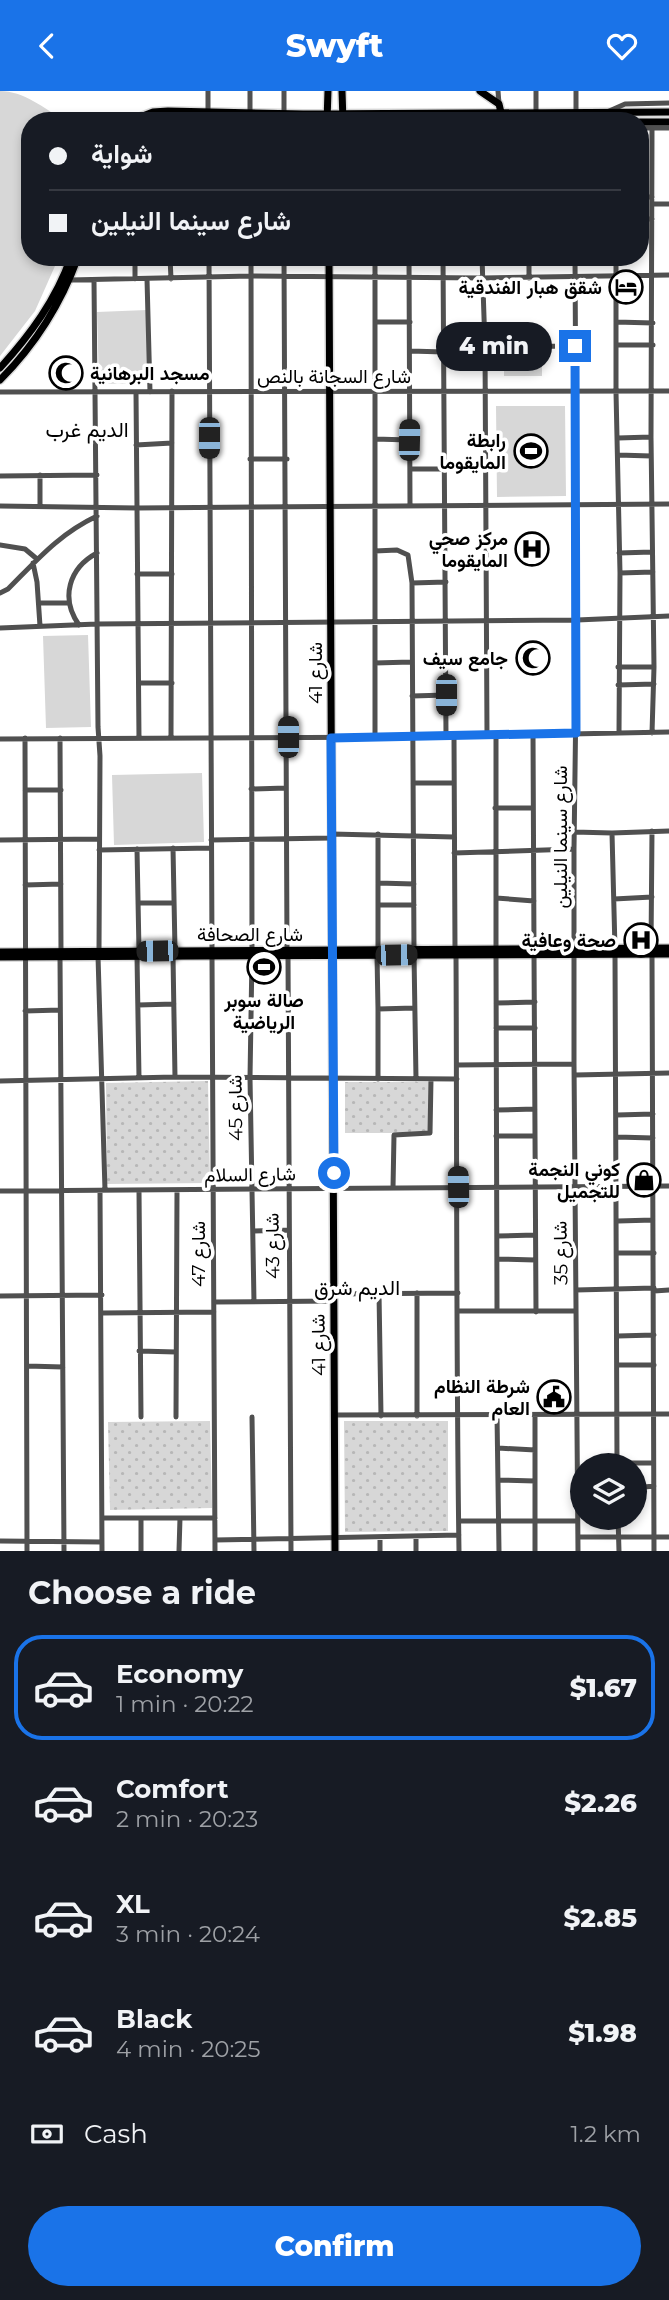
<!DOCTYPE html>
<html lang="en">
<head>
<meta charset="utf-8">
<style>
  :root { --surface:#171b24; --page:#20242c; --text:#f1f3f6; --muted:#9ea1a6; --line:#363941; --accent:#1a73e8 }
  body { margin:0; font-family:Montserrat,Vazirmatn,sans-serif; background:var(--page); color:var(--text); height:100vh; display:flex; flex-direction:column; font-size:26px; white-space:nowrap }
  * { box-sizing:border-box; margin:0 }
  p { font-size:23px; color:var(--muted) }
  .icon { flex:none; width:38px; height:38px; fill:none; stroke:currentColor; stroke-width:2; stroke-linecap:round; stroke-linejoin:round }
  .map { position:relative; height:1460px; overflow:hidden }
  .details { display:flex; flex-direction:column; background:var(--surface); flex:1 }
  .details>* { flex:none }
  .guide { position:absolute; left:21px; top:21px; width:628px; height:154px; border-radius:28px; box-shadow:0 4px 10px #0003; display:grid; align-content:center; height:154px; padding:0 28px; background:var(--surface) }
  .fabs { position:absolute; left:570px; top:1362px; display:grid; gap:14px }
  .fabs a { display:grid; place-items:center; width:77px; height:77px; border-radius:50%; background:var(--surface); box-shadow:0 4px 10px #0003; font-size:35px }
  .end { position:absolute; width:32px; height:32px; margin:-16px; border:9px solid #1a73e8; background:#fff; box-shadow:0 0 0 4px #fff }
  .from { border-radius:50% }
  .bubble { position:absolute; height:49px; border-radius:24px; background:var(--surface); box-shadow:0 4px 10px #0003; font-size:23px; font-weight:800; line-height:49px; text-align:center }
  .car { position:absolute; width:21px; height:42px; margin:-21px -10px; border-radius:9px; box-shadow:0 0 5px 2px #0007; background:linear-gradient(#222 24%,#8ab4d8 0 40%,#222 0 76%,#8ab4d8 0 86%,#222 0) }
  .guide b { display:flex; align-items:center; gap:24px; height:66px; font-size:26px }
  .guide b+b { border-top:2px solid var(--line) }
  .guide i { width:18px; height:18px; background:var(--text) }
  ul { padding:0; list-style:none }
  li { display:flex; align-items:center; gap:21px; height:105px; margin:0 14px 10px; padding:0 14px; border:4px solid transparent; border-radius:28px }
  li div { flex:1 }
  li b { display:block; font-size:26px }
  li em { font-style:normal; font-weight:800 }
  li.on { border-color:var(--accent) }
  li>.icon { width:63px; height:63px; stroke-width:1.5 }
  h2 { padding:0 28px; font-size:32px; line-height:84px }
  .pay { display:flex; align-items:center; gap:18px; height:77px; padding:0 28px; font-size:26px }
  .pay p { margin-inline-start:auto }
  .action { display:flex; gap:14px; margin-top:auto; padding:14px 28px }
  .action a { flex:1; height:80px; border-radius:42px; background:var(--accent); color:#fff; font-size:28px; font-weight:800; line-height:80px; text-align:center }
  header { display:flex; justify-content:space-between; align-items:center; height:91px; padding:0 28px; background:var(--accent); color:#fff; font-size:32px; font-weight:800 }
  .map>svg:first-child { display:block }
  .grass { fill:url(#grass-dots) }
  .pitch { fill:#d7d7d7 }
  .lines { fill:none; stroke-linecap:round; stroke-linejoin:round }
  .major-casing { stroke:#dbdbdb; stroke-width:10 }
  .minor { stroke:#505050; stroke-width:5 }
  .major { stroke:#000; stroke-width:7 }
  .route { stroke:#1a73e8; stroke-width:9 }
  .labels { text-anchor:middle; stroke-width:7; stroke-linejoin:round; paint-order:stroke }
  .poi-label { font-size:19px; font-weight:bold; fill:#000; stroke:#fff; text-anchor:end }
  .street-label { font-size:19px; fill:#000; stroke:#fff }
  .neighbourhood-label { font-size:21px; fill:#000; stroke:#fff }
</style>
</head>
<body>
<header><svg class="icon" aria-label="back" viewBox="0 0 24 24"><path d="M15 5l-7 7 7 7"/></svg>Swyft<svg class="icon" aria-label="heart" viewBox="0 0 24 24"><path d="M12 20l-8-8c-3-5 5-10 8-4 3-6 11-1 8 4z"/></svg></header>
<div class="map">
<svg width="669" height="1460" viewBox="0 0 669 1460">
  <defs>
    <pattern id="grass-dots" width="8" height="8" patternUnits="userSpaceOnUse" patternTransform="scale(1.75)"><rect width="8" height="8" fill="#d7d7d7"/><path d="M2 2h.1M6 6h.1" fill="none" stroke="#b7b7b7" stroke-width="1.8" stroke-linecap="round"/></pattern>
  </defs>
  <rect width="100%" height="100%" fill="#fff"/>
  <path class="grass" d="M208 990 210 1092 107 1093 106 992Z
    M345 991H429L430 1042H345Z
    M210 1330 212 1417 110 1419 108 1331Z
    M344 1330H448V1440L345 1441Z"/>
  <path class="pitch" d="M0 0C23 0 45 17 64 30H30V166H59L35 220 0 265Z
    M147 219 149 292 99 293 97 221Z
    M504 264H542V285H504Z
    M496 315H565L566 405 497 406Z
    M88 544 91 636 46 637 43 545Z
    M202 682 204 751 114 754 112 684Z"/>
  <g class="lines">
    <defs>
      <path id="major" d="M342 0 343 30
        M480 0 499 13 503 30
        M130 30 153 21 168 20 303 23 669 21
        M152 30 165 28 254 30
        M327 30 328 0
        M640 31H669
        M329 166 335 1460
        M0 277C30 244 56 209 71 166
        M0 289C35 254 61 213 78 166
        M0 861 669 857
        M0 866 669 863"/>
    </defs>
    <use href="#major" class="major-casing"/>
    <path class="minor" d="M208 0V21
      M250 0V23
      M498 0 499 13
      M536 21V0
      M607 21 625 13 669 12
      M284 23V0
      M576 30V0
      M640 37H669
      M640 106H652
      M652 113H669
      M640 128H652
      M135 166V188
      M170 166 171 188
      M209 166 212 859
      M251 166 252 859
      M284 166 287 859
      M409 166 410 415
      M443 166 446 645
      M482 166 485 256 487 644
      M529 166V187
      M575 166 577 529 574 758V973L578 1460
      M616 166V301L620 482 619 642
      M147 188 150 301
      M69 189 251 185 482 187 669 184
      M94 189 98 636 100 665 99 860
      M375 231H410
      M616 231 653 232
      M616 254H653
      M485 256 575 255
      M410 260 444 261
      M0 301 669 300
      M136 301 139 647
      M618 347 651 346
      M375 348 409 349
      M136 354 172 352
      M618 364 651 365
      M250 368H287
      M410 378H445
      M40 384V414
      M0 385 97 384
      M0 415 137 417 669 413
      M0 454 25 458 37 468
      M375 460 397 459 408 464 412 492 414 858
      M619 462 652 461
      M33 472 37 491 40 535
      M620 482 653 481
      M137 483H172
      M412 492 446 491
      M0 502 8 498C37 469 59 443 97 425
      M39 512H69
      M79 534C60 507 69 477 97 462
      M0 537 97 533 577 529 669 525
      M375 572 411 571
      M618 576H654
      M139 592H172
      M618 594 654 593
      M412 605 446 604
      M533 642 534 857
      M652 642 654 576 651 346 652 37
      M454 645 455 858
      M375 646V166
      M25 647 27 1460
      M60 647 61 860
      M171 647 172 300
      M0 648 414 646 669 641
      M413 692H454
      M251 698 286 697
      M25 699H61
      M495 717H532
      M574 741 612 742 669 740
      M612 742 615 858
      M332 743 454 746
      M0 749 99 748
      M211 749 332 747
      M173 757 175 859
      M137 758 139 860
      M99 759 211 757
      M454 762 574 758
      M378 792 414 793
      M25 794 61 793
      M496 807 534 810
      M614 808 652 806
      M138 812H174
      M378 814H414
      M651 857 652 740
      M378 858V743
      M496 858V644
      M534 863 536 1221
      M615 863 617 1374
      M652 863 654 1460
      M377 864 378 918 414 917
      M414 864 416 988
      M456 864C457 1062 456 1261 459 1460
      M496 864 497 1219
      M98 865 105 1099
      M137 865 139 987
      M173 865 175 986
      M212 865 215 1460
      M252 865 250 987 254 1211
      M288 865 291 1460
      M60 866 64 1460
      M496 912 535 911
      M138 914 174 913
      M378 918V988
      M25 920 60 919
      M496 937H535
      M457 974 574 973
      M575 984 669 982
      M0 990 175 986 457 988
      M496 1019 535 1018
      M617 1024 653 1023
      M496 1045H535
      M617 1046 653 1047
      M393 1097 394 1044 430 1042 431 988
      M0 1100 669 1095
      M100 1100 102 1460
      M139 1100 141 1326
      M618 1130 653 1129
      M253 1140 288 1139
      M497 1145 535 1144
      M617 1162H654
      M497 1168 535 1169
      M576 1199 654 1197
      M654 1200 669 1199
      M379 1202 381 1325
      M417 1202V1325
      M334 1203 458 1202
      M0 1205 102 1204
      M214 1211 334 1210
      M459 1220H576
      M102 1222 214 1221
      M618 1245 654 1244
      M139 1260 176 1261
      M618 1274H654
      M27 1275 63 1276
      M335 1324 669 1323
      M497 1324 499 1460
      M535 1325V1460
      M176 1326 177 1100
      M252 1326 254 1460
      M498 1357 535 1359
      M617 1372H653
      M498 1389 535 1390
      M635 1397 654 1395
      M618 1426 619 1460
      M102 1427H215
      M459 1430H577
      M416 1445V1460
      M380 1446V1460
      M578 1446H669
      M215 1449 459 1444
      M0 1450 102 1451
      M141 1460V1427
      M179 1460 180 1427"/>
    <use href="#major" class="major"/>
  </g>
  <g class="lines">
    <path class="route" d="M334 1082 331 647 576 642 575 255"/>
  </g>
  <defs>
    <symbol id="hotel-ring" viewBox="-11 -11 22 22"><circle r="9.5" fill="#fff" stroke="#000" stroke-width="1.5"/><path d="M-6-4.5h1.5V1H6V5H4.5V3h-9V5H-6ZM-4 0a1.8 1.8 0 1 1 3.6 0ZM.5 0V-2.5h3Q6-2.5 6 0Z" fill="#000"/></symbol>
    <symbol id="mosque-ring" viewBox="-11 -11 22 22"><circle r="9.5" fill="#fff" stroke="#000" stroke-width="1.5"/><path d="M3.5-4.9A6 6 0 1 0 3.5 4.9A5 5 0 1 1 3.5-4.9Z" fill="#000"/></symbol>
    <symbol id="stadium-ring" viewBox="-11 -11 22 22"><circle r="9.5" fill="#fff" stroke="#000" stroke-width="1.5"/><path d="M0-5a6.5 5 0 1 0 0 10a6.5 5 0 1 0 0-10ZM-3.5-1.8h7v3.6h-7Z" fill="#000"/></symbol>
    <symbol id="hospital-ring" viewBox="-11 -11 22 22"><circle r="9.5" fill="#fff" stroke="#000" stroke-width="1.5"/><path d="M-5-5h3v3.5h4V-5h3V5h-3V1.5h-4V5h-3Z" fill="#000"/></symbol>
    <symbol id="shop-ring" viewBox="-11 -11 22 22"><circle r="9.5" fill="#fff" stroke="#000" stroke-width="1.5"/><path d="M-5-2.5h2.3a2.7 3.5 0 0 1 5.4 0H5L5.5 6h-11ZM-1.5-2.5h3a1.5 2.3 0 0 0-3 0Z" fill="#000"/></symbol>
    <symbol id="civic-ring" viewBox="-11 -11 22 22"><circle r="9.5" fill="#fff" stroke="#000" stroke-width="1.5"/><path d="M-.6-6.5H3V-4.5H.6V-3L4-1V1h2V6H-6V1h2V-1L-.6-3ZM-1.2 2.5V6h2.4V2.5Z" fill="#000"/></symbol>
  </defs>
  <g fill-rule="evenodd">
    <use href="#hotel-ring" x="607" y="177" width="38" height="38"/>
    <use href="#mosque-ring" x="47" y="263" width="38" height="38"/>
    <use href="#stadium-ring" x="512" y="341" width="38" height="38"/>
    <use href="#hospital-ring" x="513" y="439" width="38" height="38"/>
    <use href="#mosque-ring" x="514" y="548" width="38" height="38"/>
    <use href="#hospital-ring" x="622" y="830" width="38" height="38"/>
    <use href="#stadium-ring" x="245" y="857" width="38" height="38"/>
    <use href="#shop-ring" x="625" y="1070" width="38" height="38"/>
    <use href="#civic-ring" x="535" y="1287" width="38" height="38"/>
  </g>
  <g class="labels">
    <g class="poi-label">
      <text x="602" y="203">شقق هبار الفندقية</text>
      <text x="90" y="289" text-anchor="start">مسجد البرهانية</text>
      <text x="506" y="356">رابطة<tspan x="506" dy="22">المايقوما</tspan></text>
      <text x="508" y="454">مركز صحي<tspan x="508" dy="22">المايقوما</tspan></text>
      <text x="508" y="574">جامع سيف</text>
      <text x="616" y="856">صحة وعافية</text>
      <text x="264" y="916" text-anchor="middle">صالة سوبر<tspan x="264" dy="22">الرياضية</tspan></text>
      <text x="620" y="1085">كوني النجمة<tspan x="620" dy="22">للتجميل</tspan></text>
      <text x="530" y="1302">شرطة النظام<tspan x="530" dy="22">العام</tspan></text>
    </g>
    <g class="street-label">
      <text x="334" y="292">شارع السجانة بالنص</text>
      <text transform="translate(315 582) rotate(-90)" y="7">شارع 41</text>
      <text transform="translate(560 746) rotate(-90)" y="7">شارع سينما النيلين</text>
      <text x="250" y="850">شارع الصحافة</text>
      <text transform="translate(235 1017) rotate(-91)" y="7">شارع 45</text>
      <text transform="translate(250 1083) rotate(-1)" y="7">شارع السلام</text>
      <text transform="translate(272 1155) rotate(-91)" y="7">شارع 43</text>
      <text transform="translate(560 1162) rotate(-91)" y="7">شارع 35</text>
      <text transform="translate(198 1163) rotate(-90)" y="7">شارع 47</text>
      <text transform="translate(318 1254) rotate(-91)" y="7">شارع 41</text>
    </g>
    <g class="neighbourhood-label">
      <text x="87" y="346">الديم غرب</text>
      <text x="357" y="1204">الديم شرق</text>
    </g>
  </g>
</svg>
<div class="fabs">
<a><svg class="icon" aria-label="layers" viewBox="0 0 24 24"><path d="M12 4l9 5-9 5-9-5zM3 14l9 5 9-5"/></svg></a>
</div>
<i class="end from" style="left:334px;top:1082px"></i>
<i class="end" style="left:575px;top:255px"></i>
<div class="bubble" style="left:436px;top:231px;width:116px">4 min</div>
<i class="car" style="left:209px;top:347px;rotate:180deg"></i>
<i class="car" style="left:409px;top:349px;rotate:1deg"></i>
<i class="car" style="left:446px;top:604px;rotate:180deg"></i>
<i class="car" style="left:288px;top:646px;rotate:0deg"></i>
<i class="car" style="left:157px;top:860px;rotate:269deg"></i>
<i class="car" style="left:396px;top:864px;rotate:89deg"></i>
<i class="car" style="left:458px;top:1096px;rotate:359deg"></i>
<div class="guide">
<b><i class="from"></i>شواية</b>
<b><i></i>شارع سينما النيلين</b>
</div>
</div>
<section class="details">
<h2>Choose a ride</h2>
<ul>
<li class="on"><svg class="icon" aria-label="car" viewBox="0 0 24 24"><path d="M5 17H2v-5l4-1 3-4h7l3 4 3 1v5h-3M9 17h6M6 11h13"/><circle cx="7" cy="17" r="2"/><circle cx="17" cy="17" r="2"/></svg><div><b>Economy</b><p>1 min · 20:22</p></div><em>$1.67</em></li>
<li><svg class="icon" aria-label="car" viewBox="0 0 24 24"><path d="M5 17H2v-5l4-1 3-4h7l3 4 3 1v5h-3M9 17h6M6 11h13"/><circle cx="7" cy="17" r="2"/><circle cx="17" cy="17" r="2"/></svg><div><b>Comfort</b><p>2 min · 20:23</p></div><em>$2.26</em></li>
<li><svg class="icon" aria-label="car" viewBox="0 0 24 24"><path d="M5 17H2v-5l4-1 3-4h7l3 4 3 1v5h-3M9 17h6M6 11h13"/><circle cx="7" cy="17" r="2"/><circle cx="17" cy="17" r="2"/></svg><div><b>XL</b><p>3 min · 20:24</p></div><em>$2.85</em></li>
<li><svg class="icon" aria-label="car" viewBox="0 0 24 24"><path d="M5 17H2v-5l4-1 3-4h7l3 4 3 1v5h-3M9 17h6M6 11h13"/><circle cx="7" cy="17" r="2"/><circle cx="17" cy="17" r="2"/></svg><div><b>Black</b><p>4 min · 20:25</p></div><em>$1.98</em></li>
</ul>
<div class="pay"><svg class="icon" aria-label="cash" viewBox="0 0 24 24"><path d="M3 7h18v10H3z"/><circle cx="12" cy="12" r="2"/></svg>Cash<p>1.2 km</p></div>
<div class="action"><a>Confirm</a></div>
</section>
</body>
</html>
